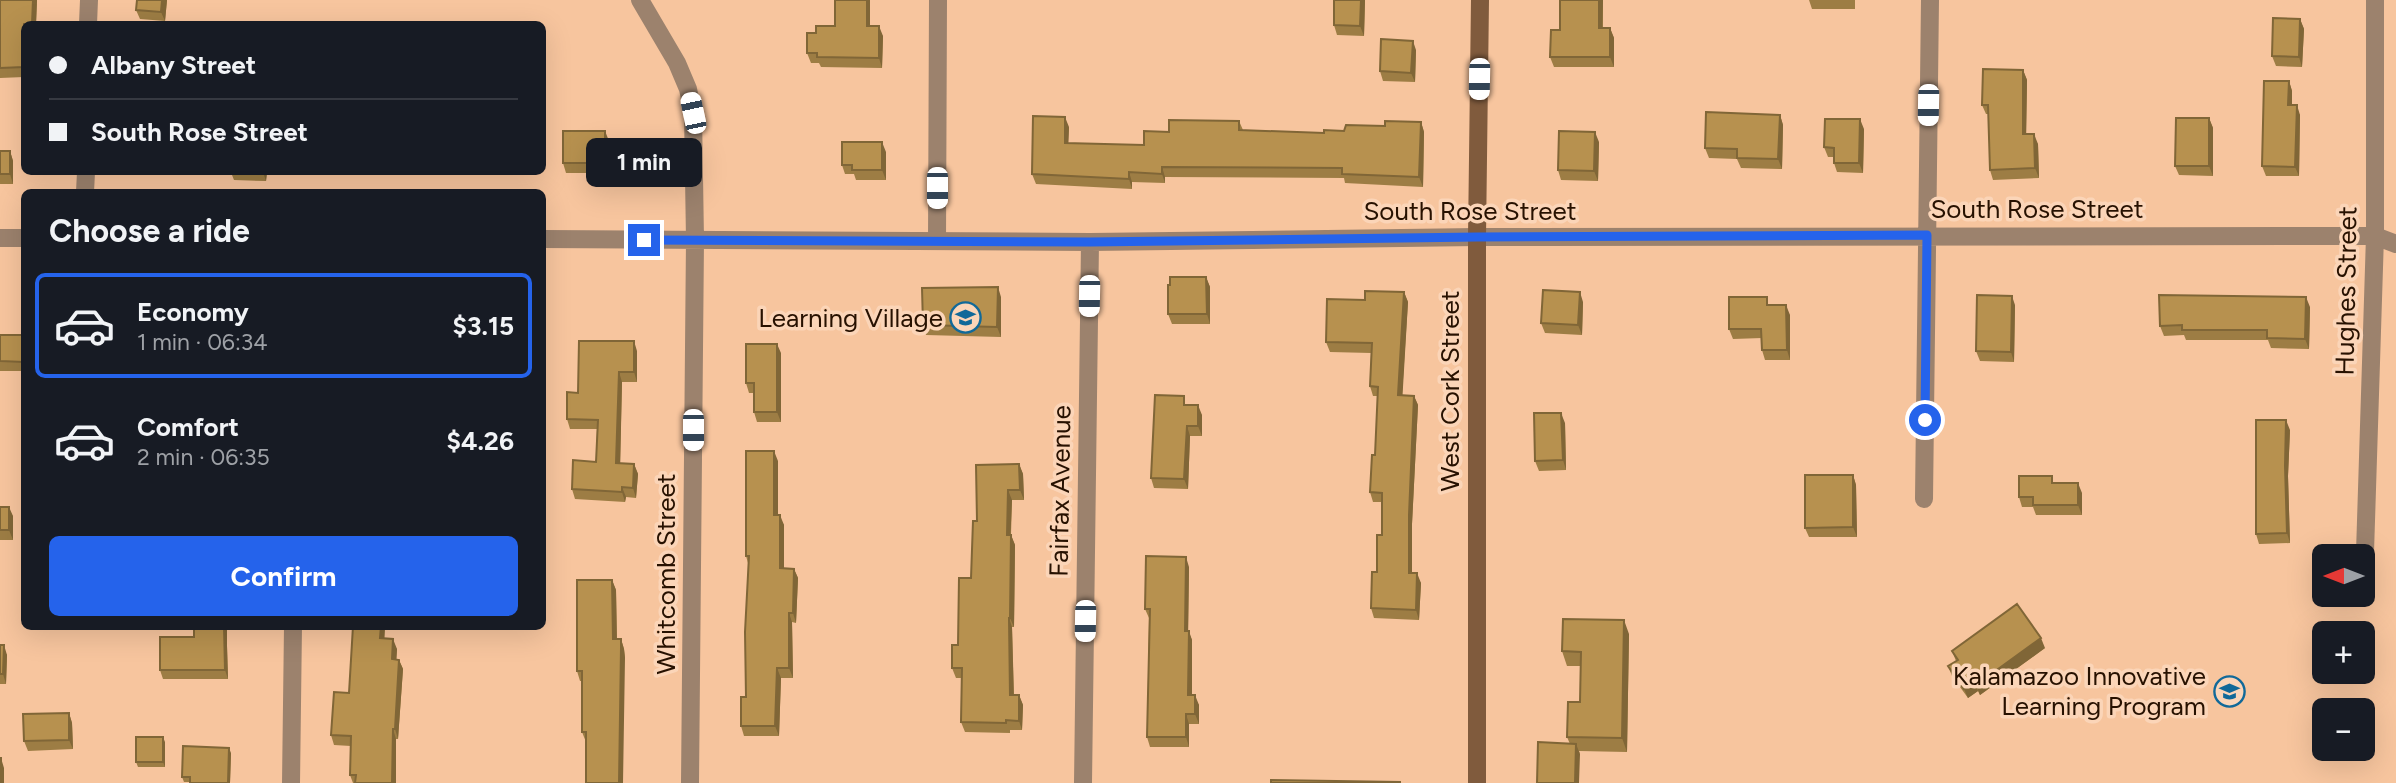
<!DOCTYPE html>
<html lang="en">
<head>
<meta charset="utf-8">
<style>
  :root { --surface:#171b24; --page:#20242c; --text:#f1f3f6; --muted:#9ea1a6; --line:#363941; --accent:#2563eb }
  body { margin:0; font-family:Figtree,sans-serif; background:var(--page); color:var(--text); height:100vh; display:flex; flex-direction:column; font-size:26px; white-space:nowrap }
  * { box-sizing:border-box; margin:0 }
  p { font-size:23px; color:var(--muted) }
  .icon { flex:none; width:38px; height:38px; fill:none; stroke:currentColor; stroke-width:2; stroke-linecap:round; stroke-linejoin:round }
  .map { position:relative; flex:1; overflow:hidden }
  .panel { position:absolute; left:21px; top:189px; width:525px; height:441px; display:flex; flex-direction:column; background:var(--surface); border-radius:10px; box-shadow:0 7px 28px #0002 }
  .panel>* { flex:none }
  .banner { position:absolute; left:21px; top:21px; width:525px; height:154px; border-radius:10px; box-shadow:0 7px 28px #0002; display:grid; align-content:center; height:154px; padding:0 28px; background:var(--surface) }
  .needle { width:46px; rotate:270deg }
  .controls { position:absolute; left:2312px; top:544px; display:grid; gap:14px }
  .controls a { display:grid; place-items:center; width:63px; height:63px; border-radius:10px; background:var(--surface); box-shadow:0 7px 28px #0002; font-size:35px }
  .end { position:absolute; width:32px; height:32px; margin:-16px; border:9px solid #2563eb; background:#fff; box-shadow:0 0 0 4px #fff }
  .from { border-radius:50% }
  .bubble { position:absolute; height:49px; border-radius:10px; background:var(--surface); box-shadow:0 7px 28px #0002; font-size:23px; font-weight:700; line-height:49px; text-align:center }
  .car { position:absolute; width:21px; height:42px; margin:-21px -10px; border-radius:9px; box-shadow:0 0 5px 2px #0007; background:linear-gradient(#fff 24%,#345 0 40%,#fff 0 76%,#345 0 86%,#fff 0) }
  .banner b { display:flex; align-items:center; gap:24px; height:66px; font-size:26px }
  .banner b+b { border-top:2px solid var(--line) }
  .banner i { width:18px; height:18px; background:var(--text) }
  ul { padding:0; list-style:none }
  li { display:flex; align-items:center; gap:21px; height:105px; margin:0 14px 10px; padding:0 14px; border:4px solid transparent; border-radius:10px }
  li div { flex:1 }
  li b { display:block; font-size:26px }
  li em { font-style:normal; font-weight:700 }
  li.current { border-color:var(--accent) }
  li>.icon { width:63px; height:63px; stroke-width:1.5 }
  h2 { padding:0 28px; font-size:32px; line-height:84px }
  .cta { display:flex; gap:14px; margin-top:auto; padding:14px 28px }
  .cta a { flex:1; height:80px; border-radius:10px; background:var(--accent); color:#fff; font-size:28px; font-weight:700; line-height:80px; text-align:center }
  .map>svg:first-child { display:block }
  .lines { fill:none; stroke-linecap:round; stroke-linejoin:round }
  .street { stroke:#9c826d; stroke-width:18 }
  .secondary { stroke:#805b3d; stroke-width:18 }
  .wall { fill:#9d7d44 }
  .shaded-wall { fill:#806637 }
  .building { fill:#b7914f; stroke:#806637; stroke-width:2 }
  .route { stroke:#2563eb; stroke-width:9 }
  .labels { text-anchor:middle; stroke-width:7; stroke-linejoin:round; paint-order:stroke }
  .street-label { font-size:26px; fill:#271100; stroke:#fbd5b8 }
  .poi-label { font-size:26px; fill:#271100; stroke:#fbd5b8; text-anchor:end }
</style>
</head>
<body>
<div class="map">
<svg width="2396" height="783" viewBox="0 0 2396 783">
  <rect width="100%" height="100%" fill="#f7c59e"/>
  <g class="lines">
    <path class="street" d="M640 0 677 63 688 89 693 113 695 240 690 783
      M88 24 89 0
      M85 192 86 172
      M0 238H24
      M542 239 1090 242 1477 237 2375 236 2396 244
      M937 241 938 0
      M1924 499 1930 0
      M2364 584 2375 236V0
      M291 783 293 626
      M1083 783 1090 242"/>
    <path class="secondary" d="M1477 783V237L1480 0"/>
  </g>
  <path class="wall" d="M0 0H37L36 24H24V77L0 78Z
    M137 0H167L165 21 140 19 136 10Z
    M870 0V26L883 36 882 68 821 67 819 63H811L807 53 816 33 835 26Z
    M1334 0H1365L1364 36 1337 35 1334 25Z
    M1560 0H1603V28H1610L1614 38V67H1554L1550 57 1560 30Z
    M1809 0H1855V9H1812Z
    M2300 19 2304 29 2302 67 2276 66 2272 56Z
    M1416 50 1415 82 1383 81 1380 71Z
    M2023 70 2027 80 2026 134 2038 144 2039 178 1993 180 1990 170 1988 114H1986L1982 105Z
    M2289 81 2292 91V105L2300 115 2299 176H2266L2262 166Z
    M1780 115 1783 125 1782 169 1741 168 1737 159 1709 158 1705 148Z
    M2209 118 2213 128V176L2179 175 2175 166Z
    M1239 121 1243 130 1324 133 1421 122 1424 132 1423 187 1345 183 1344 178 1165 177V183L1132 182V189L1036 184 1032 174 1069 127 1068 143 1144 145 1169 132Z
    M1864 129 1863 173 1837 172 1834 163V157H1828L1824 147Z
    M609 141V173H566L563 163Z
    M1599 142 1598 181 1561 180 1558 170Z
    M0 151H10L13 161V184H0Z
    M886 152V180H856L854 174H845L842 165Z
    M184 172H267L266 181 234 180 232 175 185 174Z
    M312 172H520V173L404 174V175H369L368 172 312 173Z
    M1206 277 1210 287V324H1172L1168 314Z
    M1404 292 1408 302 1402 395 1414 396 1418 405 1412 524V573L1421 583 1419 620 1374 618 1371 608 1377 572 1382 535V502H1373L1370 492 1375 455 1378 396H1373L1370 386 1371 353 1330 352 1326 342 1365 300Z
    M1001 297V337L926 335 923 325Z
    M1583 302 1582 335 1545 333 1541 323Z
    M1770 305 1790 315V360H1765L1762 350V338L1733 339 1729 329Z
    M2015 305 2014 362 1980 361 1976 351Z
    M2310 307 2309 349 2271 348 2268 340H2186L2184 335 2164 336 2160 326Z
    M0 335H24V371H0Z
    M637 351V382H622L620 463 634 464 638 474 636 498 626 497 625 502 575 499 572 489 596 462 597 429H570L567 419 578 393Z
    M781 353V422H757L754 412V393H749L746 383Z
    M1187 405 1202 415V436H1190L1188 489 1154 488 1151 478Z
    M1565 423 1566 470 1539 471 1535 461Z
    M2290 430 2288 476 2290 543 2259 544 2256 534Z
    M778 461V515L784 525V568L794 569 798 578 796 623 792 622 793 678H781L779 736H744L741 726 746 697 748 563 746 556Z
    M1019 464 1023 474 1024 500H1012L1011 535 1015 545 1014 627H1012L1014 695H1019L1023 705 1022 730H1010V733L965 732 961 722 962 678H956L952 668 958 645 971 578 977 521Z
    M1853 475 1856 485 1857 537H1809L1805 528Z
    M2054 483 2082 493V515H2036L2033 507H2022L2019 497Z
    M0 507 13 516V540H0Z
    M1189 567 1188 631 1192 640V695L1199 705V724H1189V747H1150L1147 737 1149 618 1145 609Z
    M612 580 616 590 617 639H621L624 649 625 658 586 742 582 732V681H580L577 671Z
    M194 626H227V646L228 679H163L160 670 194 637Z
    M353 626H385L384 638 397 649 396 659 399 660 403 669 398 739H396V783H353L350 775 351 746 334 745 331 735 349 693Z
    M1629 634 1627 752 1579 751 1580 754 1570 744 1567 737 1580 702 1581 666H1567L1562 651Z
    M0 645 7 655 6 684H0Z
    M2045 648 1980 695 1978 691 1968 698 1952 676 1948 666 1956 661 1952 651Z
    M69 713 72 723 73 749 28 751 24 741Z
    M165 742V767H138L136 762Z
    M231 753 230 783H190V782H184L182 777Z"/>
  <path class="shaded-wall" d="M33 0H37L36 24H32Z
    M162 0H167L165 21 161 12Z
    M867 0H870V36L867 26Z
    M1361 0H1365L1364 36 1360 26Z
    M1599 0H1603L1602 38 1599 28Z
    M2300 19 2304 29 2302 67 2299 57Z
    M879 26 883 36 882 68 879 58Z
    M1610 28 1614 38V67L1610 57Z
    M1413 41 1416 50 1415 82 1411 73Z
    M2023 70 2027 80 2026 144 2023 134Z
    M2289 81 2292 91V115L2288 105Z
    M2297 105 2300 115 2299 176 2295 167Z
    M1780 115 1783 125 1782 169 1778 159Z
    M1065 117 1069 127 1068 153 1065 143Z
    M2209 118 2213 128V176L2209 166Z
    M1860 119 1864 129 1863 173 1859 163Z
    M1421 122 1424 132 1423 187 1419 177Z
    M605 131 609 141V173L605 163Z
    M1595 132 1599 142 1598 181 1594 171Z
    M2034 134 2038 144 2039 178 2035 168Z
    M882 142 886 152V180L882 170Z
    M10 151 13 161V184L10 174Z
    M1162 167 1165 177V183L1162 174Z
    M263 172H267L266 181Z
    M1129 172 1132 182V189L1129 179Z
    M1206 277 1210 287V324L1207 314Z
    M998 287 1001 297V337L997 327Z
    M1404 292 1408 302 1402 404 1398 395Z
    M1580 292 1583 302 1582 335 1578 325Z
    M2012 296 2015 305 2014 362 2011 352Z
    M2306 297 2310 307 2309 349 2305 339Z
    M1786 305 1790 315V360L1787 350Z
    M634 341 637 351V382L634 372Z
    M777 344 781 353V422L777 412Z
    M619 372 622 382 620 473 616 463Z
    M1414 396 1418 405 1412 524V583L1409 573V515Z
    M1198 405 1202 415V436L1198 426Z
    M1561 413 1565 423 1566 470 1563 460Z
    M2286 420 2290 430 2288 476 2290 543 2287 533 2285 466Z
    M1187 426 1190 436 1188 489 1184 479Z
    M774 451 778 461V525L774 515Z
    M634 464 638 474 636 498 633 488Z
    M1019 464 1023 474 1024 500 1020 490Z
    M1853 475 1856 485 1857 537 1853 527Z
    M2078 483 2082 493V515L2078 505Z
    M622 487 626 497 625 502 622 492Z
    M1008 490 1012 500 1010 545 1007 535Z
    M9 507 13 516V540L9 530Z
    M780 515 784 525V578L780 568Z
    M1011 535 1015 545 1014 627 1010 618Z
    M1186 557 1189 567 1188 640 1185 631Z
    M794 569 798 578 796 623 793 613Z
    M1417 573 1421 583 1419 620 1416 610Z
    M612 580 616 590 617 649 613 639Z
    M789 613 792 622 793 678 789 668Z
    M1009 618 1012 627 1014 705 1010 695Z
    M1624 620 1629 634 1627 752 1622 738Z
    M224 626H227V646L228 679 225 670Z
    M381 626H385L384 648 380 638Z
    M1189 631 1192 640V705L1188 695Z
    M2041 638 2045 648 1980 695 1976 685Z
    M393 639 397 649 396 669 392 659Z
    M621 639 624 649 625 658 623 783H619Z
    M4 645 7 655 6 684 3 674Z
    M399 660 403 669 398 739 395 729Z
    M777 668 781 678 779 736 775 726Z
    M1974 682 1978 691 1968 698 1964 689Z
    M1019 695 1023 705 1022 730 1019 721Z
    M1195 695 1199 705V724L1195 714Z
    M69 713 72 723 73 749 69 740Z
    M1186 714 1189 724V747L1186 737Z
    M393 729 396 739V783H392Z
    M163 737 165 742V767L163 762Z
    M1576 744 1580 754 1579 783H1575Z
    M229 748 231 753 230 783H228Z
    M1 758 4 768V783H1Z"/>
  <path class="building" d="M0 0H33L32 24H24V67L0 68Z
    M137 0H162L161 12 136 10Z
    M835 0H867V26H879V58L817 57V53H807V33H816V26H835Z
    M1334 0H1361L1360 26 1334 25Z
    M1560 0H1599V28H1610V57H1550L1551 30H1560Z
    M2273 18 2300 19 2299 57 2272 56Z
    M1381 39 1413 41 1411 73 1380 71Z
    M1983 69 2023 70V134H2034L2035 168 1990 170 1988 105H1982Z
    M2264 81H2289L2288 105H2297L2295 167 2262 166Z
    M1706 112 1780 115 1778 159 1737 158V149L1705 148Z
    M1033 116 1065 117V143L1144 145V131L1169 132V120L1239 121V130L1324 133V130L1344 131 1346 125 1385 126V121L1421 122 1419 177 1342 174V168L1162 167V174L1129 172V179L1032 174Z
    M2176 118H2209V166H2175Z
    M1825 119H1860L1859 163H1834V148L1824 147Z
    M563 131H605V163H563Z
    M1559 131 1595 132 1594 171 1558 170Z
    M842 142H882V170H852V165H842Z
    M0 151H10V174H0Z
    M1170 277H1206L1207 314H1168V285H1170Z
    M998 287 997 327 923 325 922 288Z
    M1543 290 1580 292 1578 325 1541 323Z
    M1365 291 1404 292 1398 395 1414 396 1409 515V573H1417L1416 610 1371 608 1372 572H1377V535H1382V493L1370 492 1372 455H1375L1378 387 1370 386 1372 343 1326 342 1327 299 1365 300Z
    M1977 295 2012 296 2011 352 1976 351Z
    M2159 295 2306 297 2305 339 2267 338V330H2182V325L2160 326Z
    M1729 297H1767V305H1786L1787 350H1762L1761 329H1729Z
    M0 335H24V362L0 361Z
    M579 341H634V372H619L616 463 634 464 633 488 622 487V492L572 489 573 460 596 462 598 420 567 419V392L578 393Z
    M746 344H777V412H754V383H746Z
    M1155 395 1184 396V405H1198V426H1187L1184 479 1151 478Z
    M1534 413H1561L1563 460 1535 461Z
    M2256 420H2286L2285 466 2287 533 2256 534Z
    M746 451H774V515H780V568L794 569 793 613H789V668H777L775 726H741V697H746L745 632 749 556H746Z
    M1019 464 1020 490H1008L1007 535H1011L1010 618H1009L1010 695H1019V721L1006 720V723L961 722 962 668H952V645H958L959 578H971L973 521H977L976 465Z
    M1805 475H1853V527L1805 528Z
    M2019 476H2052V483H2078V505H2033V497H2019Z
    M0 507H9V530H0Z
    M1146 556 1186 557 1185 631H1189L1188 695H1195V714H1186V737H1147L1150 609H1145Z
    M577 580H612L613 639H621V648L619 783H586V732H582V671H577Z
    M2017 604 2041 638 1976 685 1974 682 1964 689 1948 666 1958 660 1952 651Z
    M1563 619 1624 620 1622 738 1567 737 1568 702H1580L1581 652 1562 651Z
    M194 626H224L225 670H160V637H194Z
    M353 626H381L380 638 393 639 392 659 399 660 395 729H393L392 783H355L356 775H350L351 736 331 735 334 692 349 693Z
    M0 645H4L3 674H0Z
    M69 713V740L24 741 23 714Z
    M136 737H163V762H136Z
    M1538 742 1576 744 1575 783H1537Z
    M183 746 229 748 228 783H190V777H182Z
    M0 758H1V783H0Z
    M1271 780 1401 782 1271 783Z"/>
  <g class="lines">
    <path class="route" d="M644 240 1090 242 1477 237 1927 235 1925 420"/>
  </g>
  <defs>
    <symbol id="school-ring" viewBox="-11 -11 22 22"><circle r="9.5" fill="#fbd5b8" stroke="#116999" stroke-width="1.5"/><path d="M0-5L7-2L0 1L-7-2ZM-4 1L0 2.5L4 1V4Q0 6-4 4Z" fill="#116999"/></symbol>
  </defs>
  <g fill-rule="evenodd">
    <use href="#school-ring" x="948" y="300" width="35" height="35"/>
    <use href="#school-ring" x="2212" y="674" width="35" height="35"/>
  </g>
  <g class="labels">
    <g class="street-label">
      <text x="2037" y="218">South Rose Street</text>
      <text x="1470" y="220">South Rose Street</text>
      <text transform="translate(2346 291) rotate(-89)" y="9">Hughes Street</text>
      <text transform="translate(1450 391) rotate(-90)" y="9">West Cork Street</text>
      <text transform="translate(1060 491) rotate(-89)" y="9">Fairfax Avenue</text>
      <text transform="translate(666 574) rotate(-90)" y="9">Whitcomb Street</text>
    </g>
    <g class="poi-label">
      <text x="943" y="327">Learning Village</text>
      <text x="2206" y="685">Kalamazoo Innovative<tspan x="2206" dy="30">Learning Program</tspan></text>
    </g>
  </g>
</svg>
<div class="controls">
<a><svg class="needle" viewBox="-14 -14 28 28"><path d="M0-13l5 13h-10z" fill="#e53935"/><path d="M0 13l5-13h-10z" fill="#9ea1a6"/></svg></a>
<a>+</a>
<a>−</a>
</div>
<i class="end from" style="left:1925px;top:420px"></i>
<i class="end" style="left:644px;top:240px"></i>
<div class="bubble" style="left:586px;top:138px;width:116px">1 min</div>
<i class="car" style="left:1479px;top:79px;rotate:181deg"></i>
<i class="car" style="left:1928px;top:105px;rotate:181deg"></i>
<i class="car" style="left:693px;top:113px;rotate:348deg"></i>
<i class="car" style="left:937px;top:188px;rotate:180deg"></i>
<i class="car" style="left:1089px;top:296px;rotate:181deg"></i>
<i class="car" style="left:693px;top:430px;rotate:180deg"></i>
<i class="car" style="left:1085px;top:621px;rotate:181deg"></i>
<div class="banner">
<b><i class="from"></i>Albany Street</b>
<b><i></i>South Rose Street</b>
</div>
<section class="panel">
<h2>Choose a ride</h2>
<ul>
<li class="current"><svg class="icon" aria-label="car" viewBox="0 0 24 24"><path d="M5 17H2v-5l4-1 3-4h7l3 4 3 1v5h-3M9 17h6M6 11h13"/><circle cx="7" cy="17" r="2"/><circle cx="17" cy="17" r="2"/></svg><div><b>Economy</b><p>1 min · 06:34</p></div><em>$3.15</em></li>
<li><svg class="icon" aria-label="car" viewBox="0 0 24 24"><path d="M5 17H2v-5l4-1 3-4h7l3 4 3 1v5h-3M9 17h6M6 11h13"/><circle cx="7" cy="17" r="2"/><circle cx="17" cy="17" r="2"/></svg><div><b>Comfort</b><p>2 min · 06:35</p></div><em>$4.26</em></li>
</ul>
<div class="cta"><a>Confirm</a></div>
</section>
</div>
</body>
</html>
